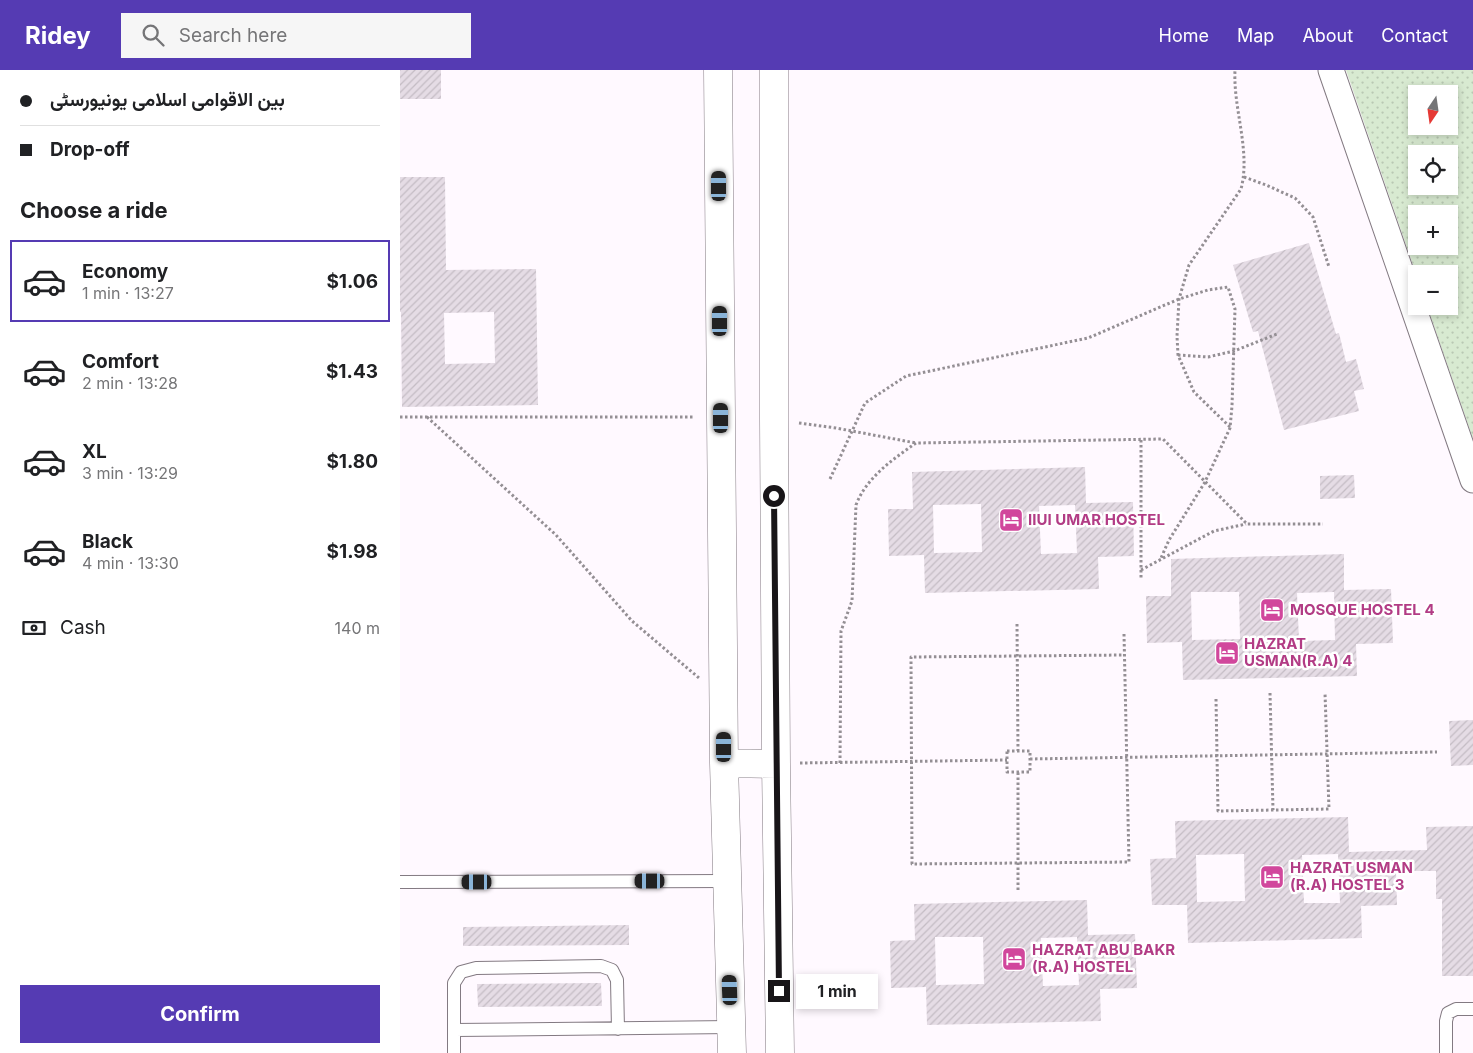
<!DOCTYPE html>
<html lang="en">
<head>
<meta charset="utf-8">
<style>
  :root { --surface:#fff; --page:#f6f6f6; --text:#202124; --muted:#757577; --line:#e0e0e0; --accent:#553bb3 }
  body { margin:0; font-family:Inter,Vazirmatn,sans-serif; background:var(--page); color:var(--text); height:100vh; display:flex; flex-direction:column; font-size:19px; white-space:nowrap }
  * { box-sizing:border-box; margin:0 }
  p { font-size:16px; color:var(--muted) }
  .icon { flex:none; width:28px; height:28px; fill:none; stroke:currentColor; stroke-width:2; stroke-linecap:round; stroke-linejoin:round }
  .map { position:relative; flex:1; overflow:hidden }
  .drawer { display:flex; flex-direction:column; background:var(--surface); width:400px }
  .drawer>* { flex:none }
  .top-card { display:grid; align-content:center; height:110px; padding:0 20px; background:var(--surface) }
  .needle { width:32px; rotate:193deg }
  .controls { position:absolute; left:1008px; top:15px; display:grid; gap:10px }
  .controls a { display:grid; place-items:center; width:50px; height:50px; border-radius:0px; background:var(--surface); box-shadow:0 2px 8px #0003; font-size:25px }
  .end { position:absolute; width:22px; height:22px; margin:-11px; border:6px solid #181518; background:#fff; box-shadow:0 0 0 2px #fff }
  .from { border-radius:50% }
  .bubble { position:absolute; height:35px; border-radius:0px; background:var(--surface); box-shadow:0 2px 8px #0003; font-size:16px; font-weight:700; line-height:35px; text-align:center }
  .car { position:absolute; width:15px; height:30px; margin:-15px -8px; border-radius:6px; box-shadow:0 0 4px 1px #0007; background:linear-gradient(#222 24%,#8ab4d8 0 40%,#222 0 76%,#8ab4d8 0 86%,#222 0) }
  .top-card b { display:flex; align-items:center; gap:18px; height:48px; font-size:19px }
  .top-card b+b { border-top:1px solid var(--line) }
  .top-card i { width:12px; height:12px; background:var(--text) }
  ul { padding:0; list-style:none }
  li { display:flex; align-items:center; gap:15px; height:82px; margin:0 10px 8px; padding:0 10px; border:2px solid transparent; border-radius:0px }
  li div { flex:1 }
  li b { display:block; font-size:19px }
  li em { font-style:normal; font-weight:700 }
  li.selected { border-color:var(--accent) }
  li>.icon { width:45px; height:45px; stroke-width:1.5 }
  h2 { padding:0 20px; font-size:22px; line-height:60px }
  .pay { display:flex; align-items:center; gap:12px; height:55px; padding:0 20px; font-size:19px }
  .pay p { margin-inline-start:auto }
  .primary-button { display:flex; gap:10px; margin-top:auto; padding:10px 20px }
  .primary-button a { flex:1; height:58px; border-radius:0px; background:var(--accent); color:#fff; font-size:20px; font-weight:700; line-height:58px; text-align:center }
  header { display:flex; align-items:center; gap:30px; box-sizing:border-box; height:70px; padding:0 25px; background:var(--accent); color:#fff }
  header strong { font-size:24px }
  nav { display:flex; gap:28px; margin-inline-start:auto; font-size:18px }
  .search { width:350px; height:45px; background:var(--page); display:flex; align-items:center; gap:12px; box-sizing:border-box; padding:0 18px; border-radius:0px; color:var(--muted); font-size:19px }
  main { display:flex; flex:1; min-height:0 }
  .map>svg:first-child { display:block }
  .grass { fill:url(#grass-dots); fill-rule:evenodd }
  .building { fill:url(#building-hatch); fill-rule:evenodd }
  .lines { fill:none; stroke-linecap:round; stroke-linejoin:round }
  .service-casing { stroke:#837a82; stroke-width:14 }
  .minor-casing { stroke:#837a82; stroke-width:27 }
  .tertiary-casing { stroke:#837a82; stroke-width:29 }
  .path { stroke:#948f94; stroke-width:3; stroke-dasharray:2.5 2.5; stroke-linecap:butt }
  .service { stroke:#fff; stroke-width:12 }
  .minor { stroke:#fff; stroke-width:25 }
  .tertiary { stroke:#fff; stroke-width:28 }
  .route { stroke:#181518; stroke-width:6 }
  .labels { text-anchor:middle; stroke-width:5; stroke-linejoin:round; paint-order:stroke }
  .hotel-label { font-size:15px; font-weight:bold; fill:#b23c85; stroke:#fff; text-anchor:start }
</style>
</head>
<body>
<header>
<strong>Ridey</strong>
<div class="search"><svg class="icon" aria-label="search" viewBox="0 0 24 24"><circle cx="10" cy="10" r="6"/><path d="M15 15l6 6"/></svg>Search here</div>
<nav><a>Home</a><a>Map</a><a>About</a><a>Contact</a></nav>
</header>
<main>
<section class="drawer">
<div class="top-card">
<b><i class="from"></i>بین الاقوامی اسلامی یونیورسٹی</b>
<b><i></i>Drop-off</b>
</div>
<h2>Choose a ride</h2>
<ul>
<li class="selected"><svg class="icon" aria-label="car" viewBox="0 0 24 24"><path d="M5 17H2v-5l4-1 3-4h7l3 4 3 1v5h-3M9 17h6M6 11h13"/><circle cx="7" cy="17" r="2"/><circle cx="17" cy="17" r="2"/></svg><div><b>Economy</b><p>1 min · 13:27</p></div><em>$1.06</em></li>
<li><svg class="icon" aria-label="car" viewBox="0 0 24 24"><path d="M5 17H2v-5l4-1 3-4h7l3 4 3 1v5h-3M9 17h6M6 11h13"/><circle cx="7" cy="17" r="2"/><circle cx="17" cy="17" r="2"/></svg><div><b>Comfort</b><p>2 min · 13:28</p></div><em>$1.43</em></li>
<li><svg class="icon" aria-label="car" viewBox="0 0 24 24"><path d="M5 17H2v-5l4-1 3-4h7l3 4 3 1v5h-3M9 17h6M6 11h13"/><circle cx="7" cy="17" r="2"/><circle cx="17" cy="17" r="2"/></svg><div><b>XL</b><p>3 min · 13:29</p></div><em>$1.80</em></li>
<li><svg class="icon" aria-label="car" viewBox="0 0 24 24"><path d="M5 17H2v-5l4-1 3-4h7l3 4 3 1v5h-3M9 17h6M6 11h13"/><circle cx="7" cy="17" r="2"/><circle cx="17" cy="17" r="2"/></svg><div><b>Black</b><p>4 min · 13:30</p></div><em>$1.98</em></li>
</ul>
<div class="pay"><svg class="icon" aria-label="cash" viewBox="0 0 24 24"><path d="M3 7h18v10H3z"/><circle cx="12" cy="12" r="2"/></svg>Cash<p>140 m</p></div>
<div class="primary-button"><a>Confirm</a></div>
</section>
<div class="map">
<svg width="1073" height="983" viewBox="0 0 1073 983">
  <defs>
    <pattern id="grass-dots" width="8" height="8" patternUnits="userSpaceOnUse" patternTransform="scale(1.25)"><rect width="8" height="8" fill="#d8ead1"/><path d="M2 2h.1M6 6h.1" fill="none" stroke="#b9c8b3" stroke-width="1.8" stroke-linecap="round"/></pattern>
    <pattern id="building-hatch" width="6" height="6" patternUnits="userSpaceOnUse" patternTransform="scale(1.25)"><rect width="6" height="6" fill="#e5dce5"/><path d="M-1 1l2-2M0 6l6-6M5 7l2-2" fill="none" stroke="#c4bcc4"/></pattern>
  </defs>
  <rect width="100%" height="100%" fill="#fff9ff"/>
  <path class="grass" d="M946 0H1073V369L1027 236H1049V204H1016ZM1016 24H1049V56H1016ZM1016 84H1049V116H1016ZM1016 144H1049V176H1016Z"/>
  <path class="building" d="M0 0H41V29H0Z
    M0 107H45L46 200 136 199 138 335 2 337 1 242H0ZM94 242 95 293 45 294 44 243Z
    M909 173 936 264 939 263 946 292 956 289 964 319 954 321 959 341 884 360 858 261 853 262 833 195Z
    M685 397 686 433 733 432 734 486 698 487 699 519 525 523 524 485 489 486 488 439H513L512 402ZM581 434 582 482 534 483 533 435ZM675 435 677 483 641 484 639 436Z
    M954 405 955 428 920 429V406Z
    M944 484V520L991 519 993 573 956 574 957 606 783 610 782 572 747 573 746 526H771V489ZM791 522H839L840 569 792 570ZM934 522 935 570 899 571 897 523Z
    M1073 650V695L1051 696 1049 651Z
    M948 747 949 782 1027 780 1026 757 1073 756V906H1042V829H1036V801H996L997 835 961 836 962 868 788 873 787 835H752L750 789 776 788 775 751ZM844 784 845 831 797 832 796 785ZM938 784 940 833H904L902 785Z
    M687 830 688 865 735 864 737 918 700 919 701 951 527 955 526 917 491 918 490 871 515 870 514 834ZM535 867H583L584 914 536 915ZM677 867 679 915 643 916 641 868Z
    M229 855V875L63 876V857Z
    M201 913 202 936 78 937 77 914Z"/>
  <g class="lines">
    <defs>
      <path id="service" d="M0 812 327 811
        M54 960V913L61 902 76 898 201 896 212 900 217 910 218 959
        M54 983V960L331 957
        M1046 983V951L1048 943 1056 939H1073"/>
      <path id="minor" d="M931 0 1073 410"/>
      <path id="tertiary" d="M318 0 324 693 332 983
        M374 0V349L376 694 380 983
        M324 693 376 694"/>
    </defs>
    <use href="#service" class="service-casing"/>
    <use href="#minor" class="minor-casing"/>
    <use href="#tertiary" class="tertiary-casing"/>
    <path class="path" d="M844 107 866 115 895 128 913 147 929 197
      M778 285 808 287 834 281 877 264
      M0 347H295
      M27 347 156 465 232 551 299 608
      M399 353 436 358 516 373
      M830 357 794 322 778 285 777 266 779 229 789 195 841 119C851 81 833 39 835 0
      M741 370V510
      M430 409 465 333 506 306 688 268 779 229 808 220 828 217 835 239 832 336 830 358 805 412 769 470 761 488
      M741 500 814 461 846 454
      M617 554 618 681
      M724 564 729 792 512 794 511 587 724 585
      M870 623 873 740
      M816 629 818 741 929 739 925 623
      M607 681H630V702H607Z
      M630 689 1037 682
      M400 693 607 690
      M440 693 441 561 452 531 456 435C466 408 493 389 516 373L763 369 847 454H923
      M618 820V702"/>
    <use href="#service" class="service"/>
    <use href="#minor" class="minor"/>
    <use href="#tertiary" class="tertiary"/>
  </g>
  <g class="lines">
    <path class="route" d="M374 426 379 921"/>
  </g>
  <defs>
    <symbol id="hotel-square" viewBox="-11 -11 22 22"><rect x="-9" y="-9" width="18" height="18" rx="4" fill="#d1479c" stroke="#fff"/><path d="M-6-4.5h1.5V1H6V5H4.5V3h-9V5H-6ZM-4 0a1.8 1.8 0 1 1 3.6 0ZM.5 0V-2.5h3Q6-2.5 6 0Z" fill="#fff"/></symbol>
  </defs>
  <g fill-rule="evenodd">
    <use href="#hotel-square" x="597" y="436" width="28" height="28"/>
    <use href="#hotel-square" x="858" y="526" width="28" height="28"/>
    <use href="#hotel-square" x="813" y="569" width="28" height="28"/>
    <use href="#hotel-square" x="858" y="793" width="28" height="28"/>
    <use href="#hotel-square" x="600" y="875" width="28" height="28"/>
  </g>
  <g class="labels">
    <g class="hotel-label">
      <text x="628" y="455">IIUI UMAR HOSTEL</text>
      <text x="890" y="545">MOSQUE HOSTEL 4</text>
      <text x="844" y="579">HAZRAT<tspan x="844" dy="17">USMAN(R.A) 4</tspan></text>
      <text x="890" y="803">HAZRAT USMAN<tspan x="890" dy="17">(R.A) HOSTEL 3</tspan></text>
      <text x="632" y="885">HAZRAT ABU BAKR<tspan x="632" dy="17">(R.A) HOSTEL</tspan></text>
    </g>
  </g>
</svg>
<div class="controls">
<a><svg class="needle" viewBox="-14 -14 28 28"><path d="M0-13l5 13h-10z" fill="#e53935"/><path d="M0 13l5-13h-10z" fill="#757577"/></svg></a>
<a><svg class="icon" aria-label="locate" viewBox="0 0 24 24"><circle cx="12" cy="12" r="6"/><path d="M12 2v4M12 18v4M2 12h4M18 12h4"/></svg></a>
<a>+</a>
<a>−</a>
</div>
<i class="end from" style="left:374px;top:426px"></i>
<i class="end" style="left:379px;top:921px"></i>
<div class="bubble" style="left:396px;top:904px;width:82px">1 min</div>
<i class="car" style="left:319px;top:116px;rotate:0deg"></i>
<i class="car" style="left:320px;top:251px;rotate:0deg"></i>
<i class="car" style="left:321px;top:348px;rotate:0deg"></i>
<i class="car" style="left:324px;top:677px;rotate:0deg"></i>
<i class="car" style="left:250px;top:811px;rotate:270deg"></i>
<i class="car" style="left:77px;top:812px;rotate:270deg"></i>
<i class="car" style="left:330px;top:920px;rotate:358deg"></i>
</div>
</main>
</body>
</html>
